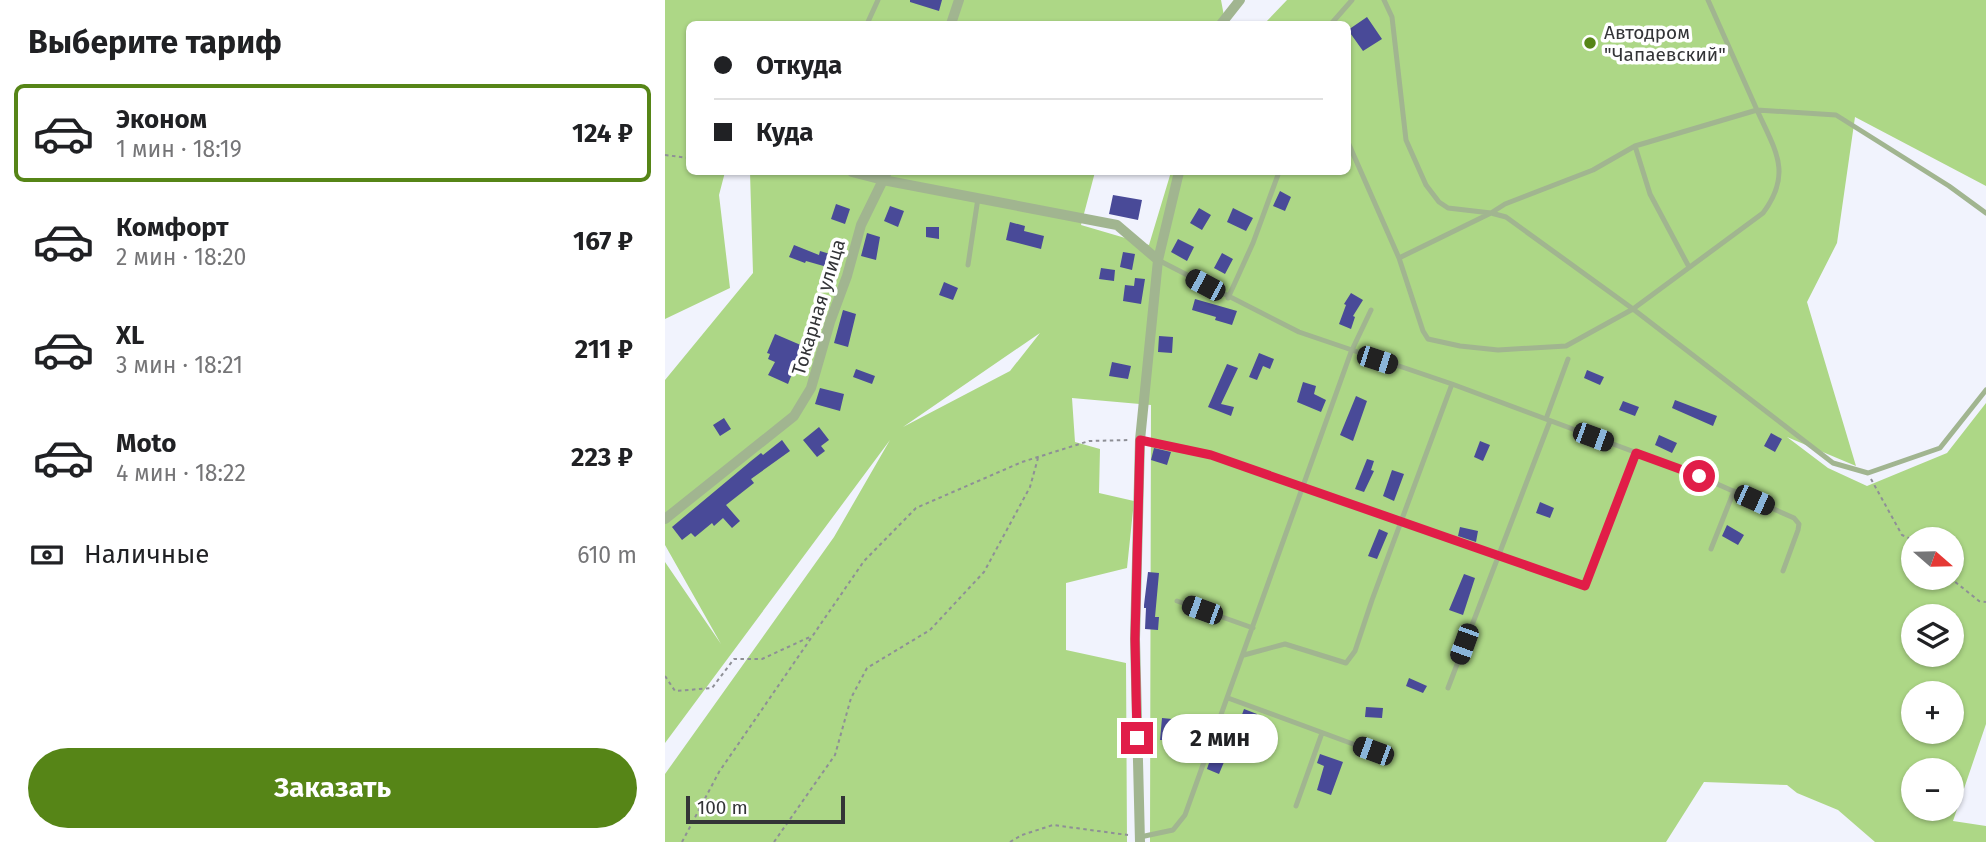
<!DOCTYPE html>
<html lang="ru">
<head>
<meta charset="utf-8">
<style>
  :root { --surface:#fff; --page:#f2f2f2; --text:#202124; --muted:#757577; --line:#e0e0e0; --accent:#568517 }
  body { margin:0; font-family:"Fira Sans",sans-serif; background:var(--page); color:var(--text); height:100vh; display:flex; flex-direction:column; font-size:26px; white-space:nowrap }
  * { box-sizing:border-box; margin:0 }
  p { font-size:23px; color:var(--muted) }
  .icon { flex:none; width:38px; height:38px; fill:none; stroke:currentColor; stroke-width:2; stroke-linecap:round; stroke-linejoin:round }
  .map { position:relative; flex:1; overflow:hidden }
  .drawer { display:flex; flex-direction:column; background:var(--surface); width:665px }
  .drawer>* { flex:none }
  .hud { position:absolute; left:21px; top:21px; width:665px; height:154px; border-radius:10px; box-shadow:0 2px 5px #0004; display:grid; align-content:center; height:154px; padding:0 28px; background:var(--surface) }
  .needle { width:46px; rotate:110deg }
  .fabs { position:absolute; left:1236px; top:527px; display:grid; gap:14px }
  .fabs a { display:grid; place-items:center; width:63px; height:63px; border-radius:50%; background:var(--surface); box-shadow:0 2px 5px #0004; font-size:35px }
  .scale { position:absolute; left:21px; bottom:18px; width:159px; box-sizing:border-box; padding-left:7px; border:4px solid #333437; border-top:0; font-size:19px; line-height:24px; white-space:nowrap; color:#333437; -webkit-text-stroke:5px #fff; paint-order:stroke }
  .end { position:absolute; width:32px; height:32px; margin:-16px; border:9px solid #e11d48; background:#fff; box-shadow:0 0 0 4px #fff }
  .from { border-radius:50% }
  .bubble { position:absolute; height:49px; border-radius:24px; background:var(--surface); box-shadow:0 2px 5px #0004; font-size:23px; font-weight:700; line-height:49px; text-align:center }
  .car { position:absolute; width:21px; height:42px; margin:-21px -10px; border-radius:9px; box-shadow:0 0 5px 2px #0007; background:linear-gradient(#222 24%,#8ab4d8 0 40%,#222 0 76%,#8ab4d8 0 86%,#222 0) }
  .hud b { display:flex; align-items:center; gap:24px; height:66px; font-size:26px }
  .hud b+b { border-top:2px solid var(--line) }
  .hud i { width:18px; height:18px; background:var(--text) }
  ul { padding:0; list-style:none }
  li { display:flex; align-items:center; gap:21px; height:98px; margin:0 14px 10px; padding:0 14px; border:4px solid transparent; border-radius:10px }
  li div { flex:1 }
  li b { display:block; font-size:26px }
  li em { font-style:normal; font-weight:700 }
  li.on { border-color:var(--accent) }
  li>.icon { width:63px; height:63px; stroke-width:1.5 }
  h2 { padding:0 28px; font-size:32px; line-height:84px }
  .pay { display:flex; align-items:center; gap:18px; height:77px; padding:0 28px; font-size:26px }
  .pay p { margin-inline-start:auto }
  .cta { display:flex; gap:14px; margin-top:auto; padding:14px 28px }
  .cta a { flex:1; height:80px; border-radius:42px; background:var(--accent); color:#fff; font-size:28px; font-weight:700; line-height:80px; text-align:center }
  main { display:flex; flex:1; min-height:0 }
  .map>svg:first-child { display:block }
  .green { fill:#add786; fill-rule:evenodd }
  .building { fill:#494a98 }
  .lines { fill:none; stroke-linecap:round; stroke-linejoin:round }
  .path { stroke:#8e8f96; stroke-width:2; stroke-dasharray:3.5 3.5; stroke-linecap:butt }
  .lane { stroke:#a1b590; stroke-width:5 }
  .street { stroke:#a1b590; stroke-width:10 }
  .route { stroke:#e11d48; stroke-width:9 }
  .poi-dot { fill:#568517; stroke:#fff; stroke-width:2.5 }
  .labels { text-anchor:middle; stroke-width:7; stroke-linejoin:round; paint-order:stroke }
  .poi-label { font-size:19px; fill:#333437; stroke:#fff; text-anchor:start }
  .street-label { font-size:19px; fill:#333437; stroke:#fff }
</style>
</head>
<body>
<main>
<section class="drawer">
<h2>Выберите тариф</h2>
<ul>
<li class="on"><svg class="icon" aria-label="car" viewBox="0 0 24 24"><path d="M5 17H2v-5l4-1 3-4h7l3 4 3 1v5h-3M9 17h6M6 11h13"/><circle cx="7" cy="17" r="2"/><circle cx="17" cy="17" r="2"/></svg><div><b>Эконом</b><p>1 мин · 18:19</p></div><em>124 ₽</em></li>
<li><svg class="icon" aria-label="car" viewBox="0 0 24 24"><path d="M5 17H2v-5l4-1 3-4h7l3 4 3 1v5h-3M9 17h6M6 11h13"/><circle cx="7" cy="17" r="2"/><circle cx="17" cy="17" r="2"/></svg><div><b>Комфорт</b><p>2 мин · 18:20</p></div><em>167 ₽</em></li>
<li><svg class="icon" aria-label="car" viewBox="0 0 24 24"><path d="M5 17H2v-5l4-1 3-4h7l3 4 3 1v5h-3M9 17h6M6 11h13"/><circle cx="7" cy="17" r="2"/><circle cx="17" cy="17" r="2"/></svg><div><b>XL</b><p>3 мин · 18:21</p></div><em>211 ₽</em></li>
<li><svg class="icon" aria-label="car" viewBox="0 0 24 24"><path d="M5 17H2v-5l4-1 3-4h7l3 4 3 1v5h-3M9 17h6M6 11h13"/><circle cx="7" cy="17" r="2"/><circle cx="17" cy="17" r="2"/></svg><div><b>Moto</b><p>4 мин · 18:22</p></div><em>223 ₽</em></li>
</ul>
<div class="pay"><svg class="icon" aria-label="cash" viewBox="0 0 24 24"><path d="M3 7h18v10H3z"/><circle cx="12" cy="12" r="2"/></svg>Наличные<p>610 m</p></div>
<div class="cta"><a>Заказать</a></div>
</section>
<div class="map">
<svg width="1321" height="842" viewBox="0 0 1321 842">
  <rect width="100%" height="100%" fill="#f1f3fd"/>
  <path class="green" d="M0 0H556L559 16 567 24H24V172H60L54 195 65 288 0 319Z
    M622 0H1321V186L1190 117 1172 243 1142 302 1191 466 1122 437 1163 468 1202 486 1282 453 1321 403V724L1288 821 1321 826V842H1210L1173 810 1132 793 1122 785 1039 782 1001 842H485L486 405 407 398 410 442 435 449 434 493 469 501 462 568 401 583V650L461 663 462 842H0V774L169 537 225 440 0 743V562L56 644 0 545V380L88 273 85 172H430L416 225 484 245 506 172H682V24H599ZM375 333 345 371 238 427ZM1248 539H1286V578H1248ZM1248 616H1286V654H1248ZM1248 693H1286V732H1248ZM1248 770H1286V808H1248Z"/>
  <path class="building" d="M245 0H277L274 11 245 2Z
    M702 17 717 39 698 51 683 30Z
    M615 191 626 197 620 211 608 206Z
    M448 195 477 200 473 220 444 214Z
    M171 204 185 209 180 224 166 219Z
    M225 206 239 211 233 227 219 221Z
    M534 208 546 215 537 230 525 223Z
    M568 208 588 218 581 231 562 222Z
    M345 222 360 226 359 231 379 236 376 249 341 240Z
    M261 227H274V239L261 237Z
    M202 233 215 237 211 260 196 256Z
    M513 239 529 247 522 261 506 252Z
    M129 245 154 255 155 251 165 254 162 267 141 261 140 263 124 257Z
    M458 252 470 254 467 270 455 267Z
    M557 253 568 259 560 274 549 268Z
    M436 268 450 270 449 281 434 279Z
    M470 278 480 279 476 304 458 301 460 285 469 286Z
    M279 282 293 288 288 300 274 295Z
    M686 293 698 300 688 316 690 317 686 329 674 324 681 305 679 304Z
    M530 299 572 311 567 325 550 320 551 317 527 310Z
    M178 310 191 314 183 347 169 343Z
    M110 334 138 346 123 384 103 375 110 362 103 359 105 354 102 353Z
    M494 336 508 337 507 353 493 352Z
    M594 353 609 359 605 369 598 366 592 380 584 377Z
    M447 362 466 366 463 379 444 376Z
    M562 364 573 368 556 404 569 407 566 416 543 407Z
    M191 369 210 376 207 384 188 377Z
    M922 370 939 377 935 385 919 378Z
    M638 382 651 386 649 394 661 400 656 412 632 402Z
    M155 388 179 394 175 411 150 404Z
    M691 396 702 401 688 441 675 435Z
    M1010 400 1052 416 1048 426 1007 408Z
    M958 401 974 407 970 416 954 410Z
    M59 418 66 429 55 436 48 425Z
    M154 427 164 440 156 446 160 451 152 457 138 440Z
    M1106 433 1117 439 1110 452 1099 446Z
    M994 435 1012 443 1007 453 990 445Z
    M117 440 125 451 86 479 89 483 61 505 75 521 67 528 58 518 49 526 47 523 30 537 26 533 17 540 7 527 86 461 96 453 98 455Z
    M815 441 825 445 818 461 809 457Z
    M489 448 506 452 502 465 486 460Z
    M702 459 709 461 706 470 709 471 699 492 690 489Z
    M727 470 739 474 729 501 718 496Z
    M875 502 889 508 885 518 871 513Z
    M1062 525 1079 535 1073 545 1057 536Z
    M795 527 813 531 811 542 793 536Z
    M714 529 723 533 712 559 703 556Z
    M483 572 494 573 490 617H494L493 630 480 629 481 608H479V605Z
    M799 574 810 578 798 615 784 610Z
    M744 678 762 686 758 693 741 686Z
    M701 707 718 708 717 718 700 717Z
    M579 709 592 714 585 733 582 731 575 750 561 745 565 735 569 737Z
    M497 718 507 719 505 740H495Z
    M655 754 678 762 666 795 652 790 659 766 652 763Z
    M546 757 559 762 554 774 542 769Z"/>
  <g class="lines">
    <path class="path" d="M0 155 24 158
      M1206 479 1237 535 1248 540
      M1286 569 1289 581 1314 601 1321 602
      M0 676 10 691 47 688 69 659H97L147 636
      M17 842 54 772 199 561 251 508 357 462 424 441 465 440
      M109 842 170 755 186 698 202 668 265 630 319 572 365 487 373 458
      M345 842 357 835 388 825 463 835"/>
    <path class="lane" d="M719 0 727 17 741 140 761 185 774 202 783 208 826 213 841 217 968 309 1098 213C1128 173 1110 150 1092 110L970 146 928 170 840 204 826 213 734 258
      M1043 0 1092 110 1171 115 1284 186 1321 213
      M202 24 213 0
      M666 24 687 0
      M682 140 734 258 758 331 763 339 795 346 833 350 901 346 968 309 1168 463 1203 473 1275 448 1321 390
      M970 146 985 194 1024 267
      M493 260 634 332 787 384 1034 476 1129 518 1134 524 1133 530 1118 571
      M303 265 313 198
      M563 298 588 243 614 172
      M881 419 903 359
      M475 440 546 455 920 586 971 453
      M1046 549 1069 491
      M512 601 588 628
      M579 655 620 644 681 663 690 651 707 600 787 384
      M783 688 885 421
      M563 698 707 751
      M631 806 657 733
      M475 837 508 830 520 815 686 352 706 310"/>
    <path class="street" d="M286 24 294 0
      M556 24 575 0
      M187 172 218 180 452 225 493 260
      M0 519 129 416 146 388 165 322 182 276 196 225 222 172
      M475 842 470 639 475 440 493 260 514 172"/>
  </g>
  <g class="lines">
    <path class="route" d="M472 738 470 639 475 440 546 455 920 586 971 453 1034 476"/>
  </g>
  <circle class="poi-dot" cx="925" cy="43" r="7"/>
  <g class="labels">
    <g class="poi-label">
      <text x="939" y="39">Автодром<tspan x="939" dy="22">"Чапаевский"</tspan></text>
    </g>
    <g class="street-label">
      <text transform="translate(153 307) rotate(-73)" y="7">Токарная улица</text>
    </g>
  </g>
</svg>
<div class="fabs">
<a><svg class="needle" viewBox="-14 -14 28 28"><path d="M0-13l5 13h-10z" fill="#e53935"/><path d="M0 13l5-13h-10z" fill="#757577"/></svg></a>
<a><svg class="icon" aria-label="layers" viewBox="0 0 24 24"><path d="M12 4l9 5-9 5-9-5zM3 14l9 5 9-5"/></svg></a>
<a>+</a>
<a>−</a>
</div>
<div class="scale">100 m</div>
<i class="end from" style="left:1034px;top:476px"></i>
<i class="end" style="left:472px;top:738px"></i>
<div class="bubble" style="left:497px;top:714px;width:116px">2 мин</div>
<i class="car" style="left:540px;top:285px;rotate:298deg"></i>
<i class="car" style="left:712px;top:360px;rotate:108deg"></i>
<i class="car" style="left:928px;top:437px;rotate:110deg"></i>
<i class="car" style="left:1089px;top:500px;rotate:114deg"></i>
<i class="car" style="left:537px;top:610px;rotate:290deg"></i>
<i class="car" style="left:799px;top:644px;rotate:200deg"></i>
<i class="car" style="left:708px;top:751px;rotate:290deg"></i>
<div class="hud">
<b><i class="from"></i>Откуда</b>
<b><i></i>Куда</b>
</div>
</div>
</main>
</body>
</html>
